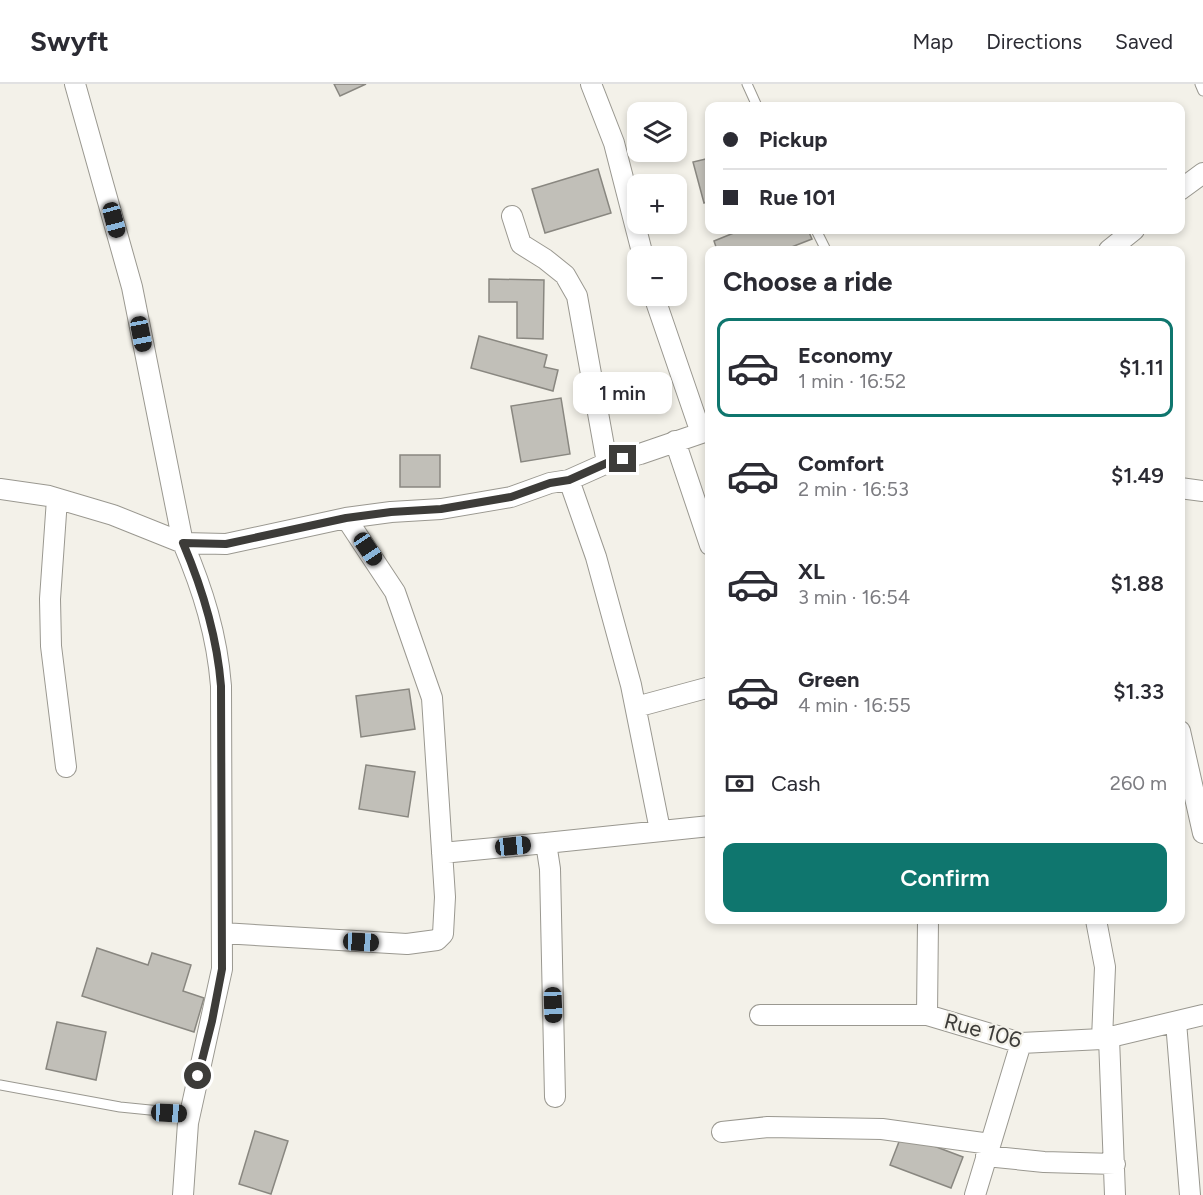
<!DOCTYPE html>
<html lang="en">
<head>
<meta charset="utf-8">
<style>
  :root { --surface:#fff; --page:#f2f2f3; --text:#2b2b33; --muted:#7c7c81; --line:#e1e1e2; --accent:#0f766e }
  body { margin:0; font-family:Figtree,sans-serif; background:var(--page); color:var(--text); height:100vh; display:flex; flex-direction:column; font-size:22px; white-space:nowrap }
  * { box-sizing:border-box; margin:0 }
  p { font-size:20px; color:var(--muted) }
  .icon { flex:none; width:33px; height:33px; fill:none; stroke:currentColor; stroke-width:2; stroke-linecap:round; stroke-linejoin:round }
  .map { position:relative; flex:1; overflow:hidden }
  .sheet { position:absolute; left:705px; top:162px; width:480px; height:678px; display:flex; flex-direction:column; background:var(--surface); border-radius:12px; box-shadow:0 3px 9px #0003 }
  .sheet>* { flex:none }
  .top-card { position:absolute; left:705px; top:18px; width:480px; height:132px; border-radius:12px; box-shadow:0 3px 9px #0003; display:grid; align-content:center; height:132px; padding:0 18px; background:var(--surface) }
  .controls { position:absolute; left:627px; top:18px; display:grid; gap:12px }
  .controls a { display:grid; place-items:center; width:60px; height:60px; border-radius:12px; background:var(--surface); box-shadow:0 3px 9px #0003; font-size:30px }
  .end { position:absolute; width:27px; height:27px; margin:-14px; border:8px solid #3d3c39; background:#fff; box-shadow:0 0 0 3px #fff }
  .from { border-radius:50% }
  .bubble { position:absolute; height:42px; border-radius:12px; background:var(--surface); box-shadow:0 3px 9px #0003; font-size:20px; font-weight:600; line-height:42px; text-align:center }
  .car { position:absolute; width:18px; height:36px; margin:-18px -9px; border-radius:8px; box-shadow:0 0 4px 2px #0007; background:linear-gradient(#222 24%,#8ab4d8 0 40%,#222 0 76%,#8ab4d8 0 86%,#222 0) }
  .top-card b { display:flex; align-items:center; gap:21px; height:57px; font-size:22px }
  .top-card b+b { border-top:2px solid var(--line) }
  .top-card i { width:15px; height:15px; background:var(--text) }
  ul { padding:0; list-style:none }
  li { display:flex; align-items:center; gap:18px; height:99px; margin:0 12px 9px; padding:0 6px; border:3px solid transparent; border-radius:12px }
  li div { flex:1 }
  li b { display:block; font-size:22px }
  li em { font-style:normal; font-weight:600 }
  li.active { border-color:var(--accent) }
  li>.icon { width:54px; height:54px; stroke-width:1.5 }
  h2 { padding:0 18px; font-size:27px; line-height:72px }
  .pay { display:flex; align-items:center; gap:15px; height:66px; padding:0 18px; font-size:22px }
  .pay p { margin-inline-start:auto }
  .button { display:flex; gap:12px; margin-top:auto; padding:12px 18px }
  .button a { flex:1; height:69px; border-radius:12px; background:var(--accent); color:#fff; font-size:24px; font-weight:600; line-height:69px; text-align:center }
  header { display:flex; align-items:center; gap:36px; box-sizing:border-box; height:84px; padding:0 30px; background:var(--surface); border-bottom:2px solid var(--line) }
  header strong { font-size:28px }
  nav { display:flex; gap:33px; margin-inline-start:auto; font-size:21px }
  .map>svg:first-child { display:block }
  .building { fill:#c1bfb8; stroke:#898780; stroke-width:1.5 }
  .lines { fill:none; stroke-linecap:round; stroke-linejoin:round }
  .lane-casing { stroke:#9a9890; stroke-width:11 }
  .street-casing { stroke:#9a9890; stroke-width:22 }
  .lane { stroke:#fff; stroke-width:9 }
  .street { stroke:#fff; stroke-width:20 }
  .route { stroke:#3d3c39; stroke-width:8 }
  .labels { text-anchor:middle; stroke-width:4.5; stroke-linejoin:round; paint-order:stroke }
  .street-label { font-size:22px; fill:#3d3c39; stroke:#f3f1e9 }
</style>
</head>
<body>
<header>
<strong>Swyft</strong>
<nav><a>Map</a><a>Directions</a><a>Saved</a></nav>
</header>
<div class="map">
<svg width="1203" height="1111" viewBox="0 0 1203 1111">
  <rect width="100%" height="100%" fill="#f3f1e9"/>
  <path class="building" d="M334 0H366L340 12Z
    M710 74V117L704 119 693 78Z
    M598 85 611 129 545 149 532 105Z
    M741 146H808L812 155 784 166H717L714 157Z
    M489 195 544 196 543 255 517 254V218H489Z
    M479 252 547 271 544 283 558 286 553 307 471 284Z
    M561 314 570 370 521 378 511 322Z
    M400 371H440V403H400Z
    M409 605 415 645 361 653 356 612Z
    M366 681 415 688 408 733 359 725Z
    M97 864 148 881 152 869 191 881 183 907 204 914 194 948 82 912Z
    M57 938 106 948 96 996 46 985Z
    M255 1047 288 1057 271 1110 239 1100Z
    M902 1050 963 1073 951 1104 890 1081Z"/>
  <g class="lines">
    <defs>
      <path id="lane" d="M747 0 757 22
        M1200 0 1203 7
        M816 146 826 166
        M0 1001 120 1023 190 1030"/>
      <path id="street" d="M75 0 132 203 183 459C203 506 217 551 221 602L222 885 188 1039 183 1111
        M591 0 614 59 643 172
        M1180 106 1203 89
        M512 132 521 160 545 175 565 191 577 212 607 379
        M1109 166 1134 146
        M654 212 701 349
        M675 357 710 461
        M569 396 596 473 631 601 660 746
        M1180 404 1203 407
        M0 405 49 412 113 431 183 459 226 460 346 434 391 428 441 425 511 413 550 399 569 396 607 379 640 370 710 346
        M57 415 50 515 51 562 66 683
        M636 623 710 603
        M1180 647 1203 749
        M546 759 710 742
        M442 769 546 759 550 785 555 1013
        M1096 836 1105 883 1102 955
        M222 849 407 860 437 856 443 850 445 813 432 614 395 508 346 434
        M760 931H927L1021 959 1102 955 1203 931
        M927 931 928 836
        M1176 938 1190 1111
        M1109 954 1115 1111
        M722 1048 768 1043 882 1045 990 1060
        M986 1072 1044 1078 1115 1080
        M975 1111 1021 959"/>
    </defs>
    <use href="#lane" class="lane-casing"/>
    <use href="#street" class="street-casing"/>
    <use href="#lane" class="lane"/>
    <use href="#street" class="street"/>
  </g>
  <g class="lines">
    <path class="route" d="M198 992 212 937 222 885 221 602C217 552 203 506 183 459L226 460 346 434 391 428 441 425 511 413 550 399 569 396 607 379 623 375"/>
  </g>
  <g class="labels">
    <g class="street-label">
      <text transform="translate(983 946) rotate(15)" y="8">Rue 106</text>
    </g>
  </g>
</svg>
<div class="controls">
<a><svg class="icon" aria-label="layers" viewBox="0 0 24 24"><path d="M12 4l9 5-9 5-9-5zM3 14l9 5 9-5"/></svg></a>
<a>+</a>
<a>−</a>
</div>
<i class="end from" style="left:198px;top:992px"></i>
<i class="end" style="left:623px;top:375px"></i>
<div class="bubble" style="left:573px;top:288px;width:99px">1 min</div>
<i class="car" style="left:114px;top:136px;rotate:165deg"></i>
<i class="car" style="left:141px;top:250px;rotate:169deg"></i>
<i class="car" style="left:368px;top:465px;rotate:146deg"></i>
<i class="car" style="left:513px;top:762px;rotate:84deg"></i>
<i class="car" style="left:361px;top:858px;rotate:93deg"></i>
<i class="car" style="left:553px;top:921px;rotate:178deg"></i>
<i class="car" style="left:169px;top:1029px;rotate:93deg"></i>
<div class="top-card">
<b><i class="from"></i>Pickup</b>
<b><i></i>Rue 101</b>
</div>
<section class="sheet">
<h2>Choose a ride</h2>
<ul>
<li class="active"><svg class="icon" aria-label="car" viewBox="0 0 24 24"><path d="M5 17H2v-5l4-1 3-4h7l3 4 3 1v5h-3M9 17h6M6 11h13"/><circle cx="7" cy="17" r="2"/><circle cx="17" cy="17" r="2"/></svg><div><b>Economy</b><p>1 min · 16:52</p></div><em>$1.11</em></li>
<li><svg class="icon" aria-label="car" viewBox="0 0 24 24"><path d="M5 17H2v-5l4-1 3-4h7l3 4 3 1v5h-3M9 17h6M6 11h13"/><circle cx="7" cy="17" r="2"/><circle cx="17" cy="17" r="2"/></svg><div><b>Comfort</b><p>2 min · 16:53</p></div><em>$1.49</em></li>
<li><svg class="icon" aria-label="car" viewBox="0 0 24 24"><path d="M5 17H2v-5l4-1 3-4h7l3 4 3 1v5h-3M9 17h6M6 11h13"/><circle cx="7" cy="17" r="2"/><circle cx="17" cy="17" r="2"/></svg><div><b>XL</b><p>3 min · 16:54</p></div><em>$1.88</em></li>
<li><svg class="icon" aria-label="car" viewBox="0 0 24 24"><path d="M5 17H2v-5l4-1 3-4h7l3 4 3 1v5h-3M9 17h6M6 11h13"/><circle cx="7" cy="17" r="2"/><circle cx="17" cy="17" r="2"/></svg><div><b>Green</b><p>4 min · 16:55</p></div><em>$1.33</em></li>
</ul>
<div class="pay"><svg class="icon" aria-label="cash" viewBox="0 0 24 24"><path d="M3 7h18v10H3z"/><circle cx="12" cy="12" r="2"/></svg>Cash<p>260 m</p></div>
<div class="button"><a>Confirm</a></div>
</section>
</div>
</body>
</html>
